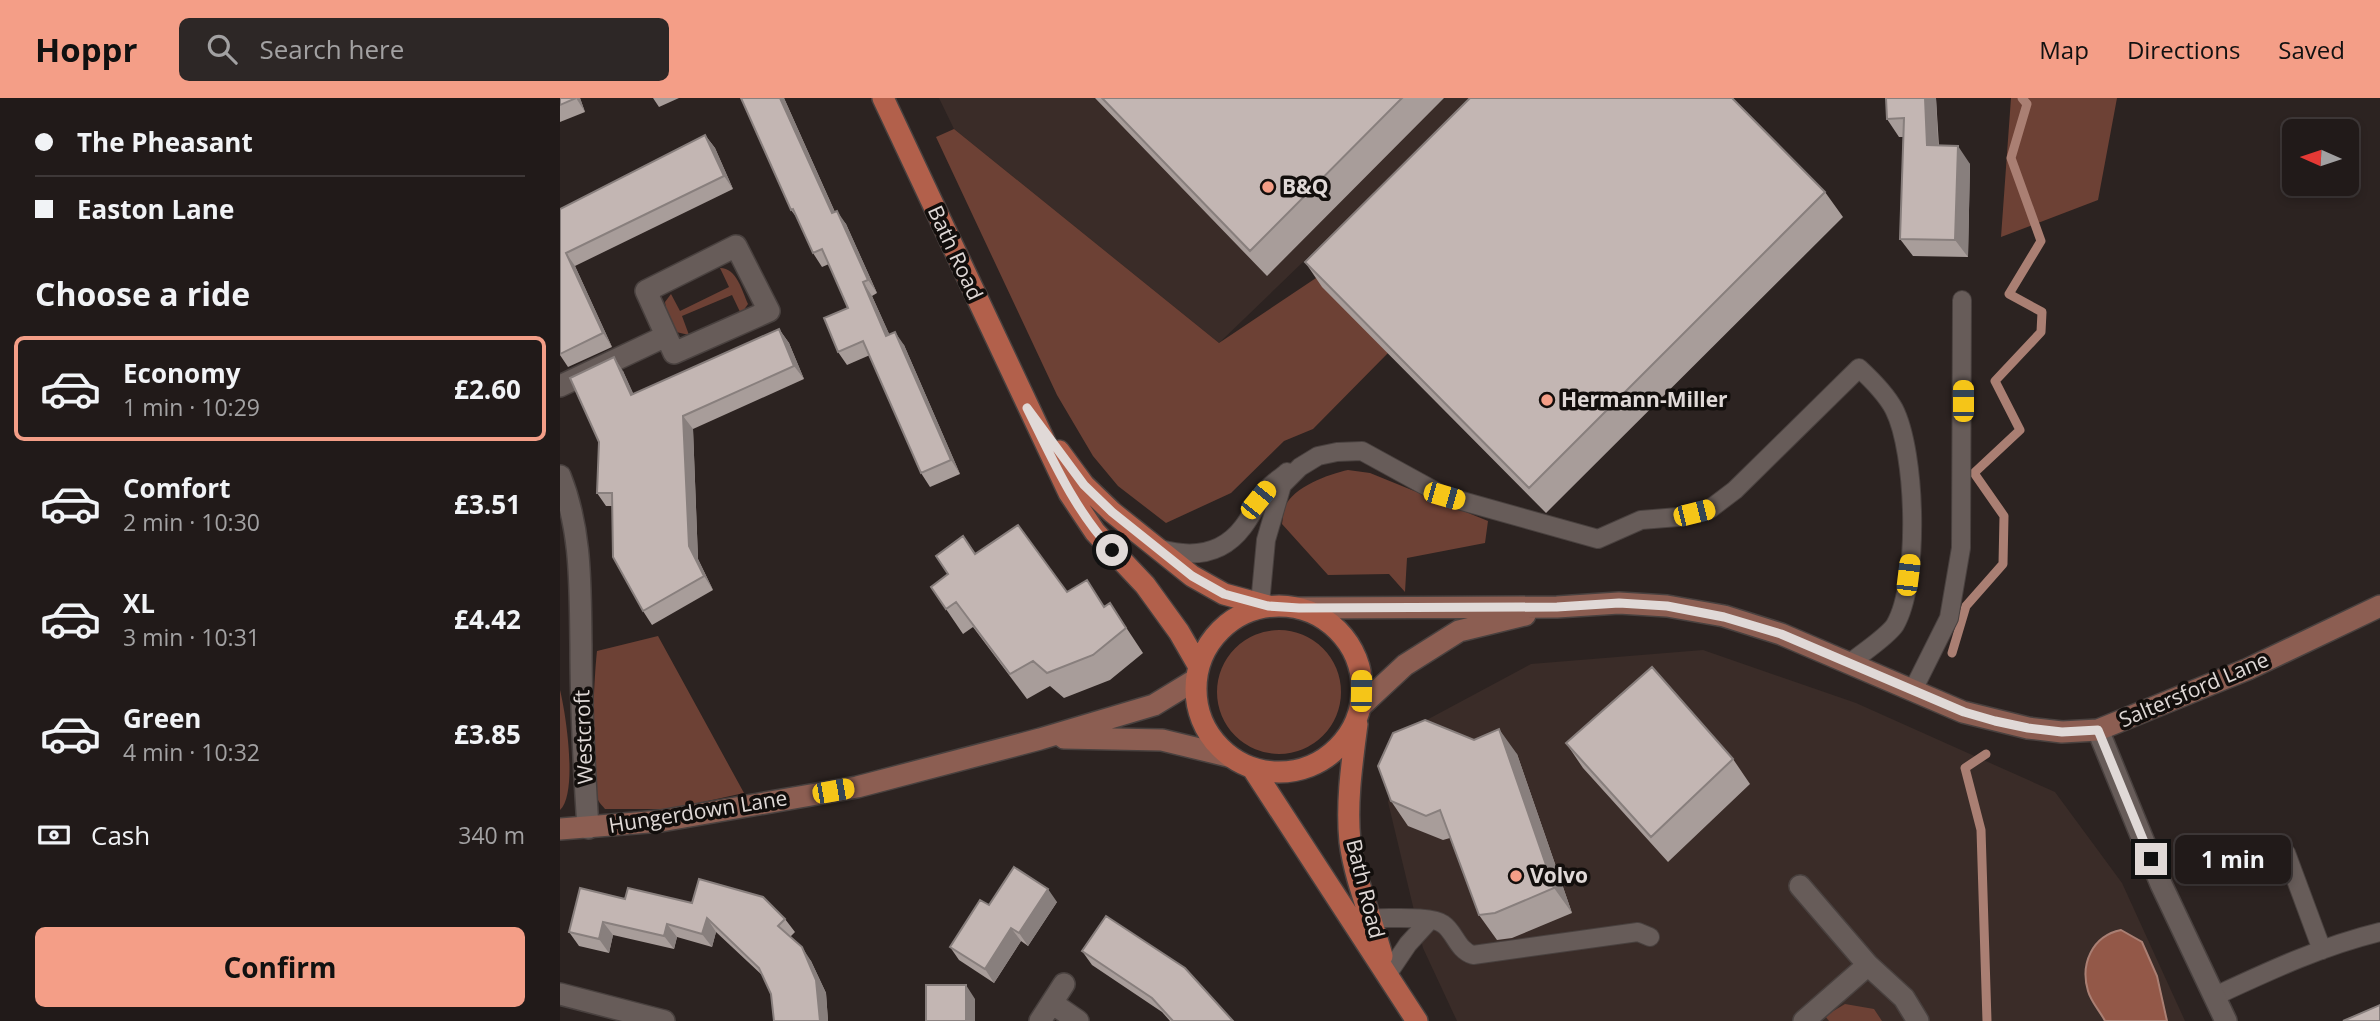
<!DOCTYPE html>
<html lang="en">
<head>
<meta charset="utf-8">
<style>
  :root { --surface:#211a19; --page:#2d2726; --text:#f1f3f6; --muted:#a2a1a2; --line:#3e3838; --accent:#f49e87 }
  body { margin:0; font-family:"Open Sans",sans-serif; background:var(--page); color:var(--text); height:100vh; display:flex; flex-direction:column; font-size:26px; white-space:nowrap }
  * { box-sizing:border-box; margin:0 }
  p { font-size:23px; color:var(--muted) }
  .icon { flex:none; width:38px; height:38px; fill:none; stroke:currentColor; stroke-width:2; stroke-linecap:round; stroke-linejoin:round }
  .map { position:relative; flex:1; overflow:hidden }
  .drawer { display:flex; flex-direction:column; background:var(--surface); width:560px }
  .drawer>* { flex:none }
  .hud { display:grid; align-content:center; height:154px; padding:0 35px; background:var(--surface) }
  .needle { width:46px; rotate:273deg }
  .controls { position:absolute; left:1722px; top:21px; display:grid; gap:14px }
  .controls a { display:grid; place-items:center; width:77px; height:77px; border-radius:10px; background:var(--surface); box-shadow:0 4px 10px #0003,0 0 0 2px var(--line); font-size:35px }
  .end { position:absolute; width:32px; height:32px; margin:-16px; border:9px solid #e0d9d7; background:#111; box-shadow:0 0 0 4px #111 }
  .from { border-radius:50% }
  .bubble { position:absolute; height:49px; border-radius:10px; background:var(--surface); box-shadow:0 4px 10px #0003,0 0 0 2px var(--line); font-size:23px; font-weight:700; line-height:49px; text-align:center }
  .car { position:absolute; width:21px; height:42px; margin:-21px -10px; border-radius:9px; box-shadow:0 0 5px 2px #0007; background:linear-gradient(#f5c518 24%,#345 0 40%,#f5c518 0 76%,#345 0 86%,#f5c518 0) }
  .hud b { display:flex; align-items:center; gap:24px; height:66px; font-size:26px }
  .hud b+b { border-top:2px solid var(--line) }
  .hud i { width:18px; height:18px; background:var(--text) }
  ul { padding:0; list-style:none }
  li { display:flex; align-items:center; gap:21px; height:105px; margin:0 14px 10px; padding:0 21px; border:4px solid transparent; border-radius:10px }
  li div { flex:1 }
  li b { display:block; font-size:26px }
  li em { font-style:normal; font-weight:700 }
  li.current { border-color:var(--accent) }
  li>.icon { width:63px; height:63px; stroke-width:1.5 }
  h2 { padding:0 35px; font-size:32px; line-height:84px }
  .pay { display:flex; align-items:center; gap:18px; height:77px; padding:0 35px; font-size:26px }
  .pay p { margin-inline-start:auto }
  .cta { display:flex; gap:14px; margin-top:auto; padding:14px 35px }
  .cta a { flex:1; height:80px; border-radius:10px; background:var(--accent); color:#111; font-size:28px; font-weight:700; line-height:80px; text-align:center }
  header { display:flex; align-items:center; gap:42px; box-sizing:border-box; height:98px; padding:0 35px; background:var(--accent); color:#111 }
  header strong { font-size:33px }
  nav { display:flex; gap:38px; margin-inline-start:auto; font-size:24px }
  .search { width:490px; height:63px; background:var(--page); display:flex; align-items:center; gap:18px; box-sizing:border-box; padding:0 24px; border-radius:10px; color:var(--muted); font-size:26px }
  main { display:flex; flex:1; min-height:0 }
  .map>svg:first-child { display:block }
  .built { fill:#3a2c28 }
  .green { fill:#6d4135 }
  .water { fill:#935848; stroke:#aa7f73; stroke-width:2 }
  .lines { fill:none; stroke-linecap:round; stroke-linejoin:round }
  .stream { stroke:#aa7f73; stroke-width:9 }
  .service-casing { stroke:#49413f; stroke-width:20 }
  .minor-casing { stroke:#49413f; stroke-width:24 }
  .secondary-casing { stroke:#49413f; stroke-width:24 }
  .primary-casing { stroke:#49413f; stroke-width:24 }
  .service { stroke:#675c59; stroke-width:18 }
  .minor { stroke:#675c59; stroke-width:21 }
  .secondary { stroke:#8c5e52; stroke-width:21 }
  .primary { stroke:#b2604b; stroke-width:21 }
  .wall { fill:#a89d9a }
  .shaded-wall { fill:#887f7d }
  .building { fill:#c3b6b3; stroke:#887f7d; stroke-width:2 }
  .route { stroke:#e0d9d7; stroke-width:9 }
  .poi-dot { fill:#f49e87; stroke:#120e0c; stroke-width:2.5 }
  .labels { text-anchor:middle; stroke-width:7; stroke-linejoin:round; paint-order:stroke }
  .poi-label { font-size:21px; font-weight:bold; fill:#e0d9d7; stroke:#120e0c; text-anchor:start }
  .street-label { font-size:21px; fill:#e0d9d7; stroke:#120e0c }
</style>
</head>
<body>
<header>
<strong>Hoppr</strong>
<div class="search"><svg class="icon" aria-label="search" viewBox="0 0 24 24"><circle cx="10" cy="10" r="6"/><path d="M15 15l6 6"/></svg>Search here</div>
<nav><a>Map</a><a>Directions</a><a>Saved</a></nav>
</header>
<main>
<section class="drawer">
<div class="hud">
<b><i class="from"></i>The Pheasant</b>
<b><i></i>Easton Lane</b>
</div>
<h2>Choose a ride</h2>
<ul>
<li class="current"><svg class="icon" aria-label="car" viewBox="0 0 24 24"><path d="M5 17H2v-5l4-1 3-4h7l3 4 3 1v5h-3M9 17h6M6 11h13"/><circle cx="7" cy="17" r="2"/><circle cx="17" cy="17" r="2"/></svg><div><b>Economy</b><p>1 min · 10:29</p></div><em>£2.60</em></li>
<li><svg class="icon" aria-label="car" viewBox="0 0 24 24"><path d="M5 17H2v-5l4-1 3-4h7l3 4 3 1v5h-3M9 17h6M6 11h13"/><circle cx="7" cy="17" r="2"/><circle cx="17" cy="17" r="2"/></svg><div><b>Comfort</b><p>2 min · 10:30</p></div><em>£3.51</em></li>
<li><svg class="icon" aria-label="car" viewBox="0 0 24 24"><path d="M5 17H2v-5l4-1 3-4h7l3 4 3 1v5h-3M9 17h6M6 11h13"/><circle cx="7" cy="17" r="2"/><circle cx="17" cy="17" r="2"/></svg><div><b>XL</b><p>3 min · 10:31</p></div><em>£4.42</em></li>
<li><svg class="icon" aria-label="car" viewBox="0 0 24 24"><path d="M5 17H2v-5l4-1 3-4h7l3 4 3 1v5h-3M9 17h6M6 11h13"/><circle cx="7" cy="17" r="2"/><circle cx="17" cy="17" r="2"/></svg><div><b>Green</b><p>4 min · 10:32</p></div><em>£3.85</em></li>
</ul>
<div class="pay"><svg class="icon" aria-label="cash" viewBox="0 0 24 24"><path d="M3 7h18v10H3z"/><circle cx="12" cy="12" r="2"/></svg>Cash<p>340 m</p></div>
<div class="cta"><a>Confirm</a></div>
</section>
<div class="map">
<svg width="1820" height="923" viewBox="0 0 1820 923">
  <rect width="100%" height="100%" fill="#2c2321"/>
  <path class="built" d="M379 0H913L659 245 394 31Z
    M1143 552 1296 605 1495 694 1562 785 1625 923H897L863 850 828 704 861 625 971 566Z"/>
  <path class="green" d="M1451 0H1557L1538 102 1441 139Z
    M394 31 659 245 756 180 828 255 753 331 724 343 671 395 606 425 558 388 533 358 497 297 376 39Z
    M160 170C177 170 182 193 188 206L181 216 172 197 122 218 129 237 116 234 106 211 105 204 111 196 120 213 169 189Z
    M788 372 810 375 928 423 925 445 847 460 845 494 829 476 768 477 722 426C723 421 723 414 725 409 733 389 769 376 788 372Z
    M657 594a62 62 0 1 1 124 0a62 62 0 1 1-124 0Z
    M98 538 184 695 111 711H45C43 708 40 706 38 702 29 682 34 579 37 553Z
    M0 592C6 616 18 695 0 712Z
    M1285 906 1314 911 1322 923H1269L1265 918Z"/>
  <path class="water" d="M1561 832 1582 844 1597 878 1607 923H1545C1540 913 1531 904 1528 893 1520 866 1532 838 1561 832Z"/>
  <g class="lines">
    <path class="stream" d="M1392 555 1406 508 1443 466 1444 418 1414 375 1460 332 1435 283 1481 234 1482 214 1449 196 1481 143 1451 60 1467 6 1462 0
      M1426 656 1405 670 1421 732 1427 923"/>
    <defs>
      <path id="service" d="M600 451C632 460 662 457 683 429 693 416 699 400 710 388 715 383 722 379 727 374
        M700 506 706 442 722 387 740 369 758 358 777 354 802 353 884 398 1038 441 1081 422 1118 419 1150 411 1175 392 1299 270C1312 282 1326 296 1334 311 1356 354 1360 484 1335 527 1327 539 1302 555 1290 565
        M1353 592 1389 520 1401 450 1402 202
        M1726 755 1762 852
        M812 820C827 821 871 817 883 826 895 834 897 852 913 857L1078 834 1090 839
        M827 877 848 846 870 822
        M1655 898C1709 873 1762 848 1820 834"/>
      <path id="minor" d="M176 148 209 213 114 255 86 193Z
        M0 288 106 238
        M0 378C22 433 20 489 21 547 21 608 24 669 28 730
        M1538 632 1601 786 1666 923
        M1240 788 1308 867 1344 900 1358 923
        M0 896 104 923
        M492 905 518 923
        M480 923 504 886
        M1244 923 1308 867"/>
      <path id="secondary" d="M739 510 997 509 1059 505 1107 508 1164 518 1221 536 1403 614 1468 630 1502 634 1538 632 1688 571 1820 508
        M801 608 845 567 899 533 965 517
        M504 640 602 642 668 658
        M0 731 101 723 297 689 480 641 594 607 635 582"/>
      <path id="primary" d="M323 0 509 395 535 434 585 487 619 534 638 567
        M499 353 524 387 552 414 632 478 664 496 708 508
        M636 591a83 83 0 1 1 166 0a83 83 0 1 1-166 0Z
        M797 626C792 665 786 705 790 744 795 783 812 821 822 858
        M693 671 857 923"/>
    </defs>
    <use href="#service" class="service-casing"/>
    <use href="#minor" class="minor-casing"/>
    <use href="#secondary" class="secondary-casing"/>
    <use href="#primary" class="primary-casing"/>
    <use href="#service" class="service"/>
    <use href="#minor" class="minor"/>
    <use href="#secondary" class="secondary"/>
    <use href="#primary" class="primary"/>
  </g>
  <path class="wall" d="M0 0H20L25 14 0 24Z
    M93 0H119L99 9Z
    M181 0H224L275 114 286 126 317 195 312 198 329 236 344 247 400 376 370 389 361 375 310 257 287 267 278 254 288 210 269 166 262 169 253 155 237 120 231 112Z
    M535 0H884L707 178Z
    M1326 0H1376L1379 48 1410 66 1408 159 1353 158 1340 141 1343 39H1339L1327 21Z
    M145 37 155 50 173 91 15 168 52 249 8 269 0 257V111Z
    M1265 94 1283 119 986 415 762 189 745 164Z
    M219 231 229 245 244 281 133 331 138 461 153 492 92 527 83 513 52 408H46L37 395 63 273 73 296Z
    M403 438 415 455 507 494 545 508 550 505 583 555 550 582 504 600 490 588 467 601 413 529 403 536 371 489 388 476Z
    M914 642 957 656 1012 815 952 840 937 842 919 817 890 740 883 742 848 728 831 703Z
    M1006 645 1173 661 1190 686 1108 764 1023 670Z
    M65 801 132 805 225 821 235 834 230 839 251 863 266 895 268 923H214L211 896 203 878 156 834 152 849 117 839 114 851 53 837 49 855 19 848 9 834Z
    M497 804 468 848 461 843 434 885 399 862 390 849 429 807Z
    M522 853 673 923H610L602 914 532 867Z"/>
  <path class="shaded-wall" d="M15 0H20L25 14 16 0Z
    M220 0H224L281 128 272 115Z
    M1365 0H1376L1379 65 1367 47Z
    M145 37 155 50 173 91 164 78Z
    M1398 48 1410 66 1408 159 1395 142Z
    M277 113 286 126 317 195 308 182Z
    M6 155 15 168 52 249 43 235Z
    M303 184 312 198 336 251 326 238Z
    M219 231 229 245 244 281 234 268Z
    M335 234 344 247 400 376 391 362Z
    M54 259 63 273 80 310 71 297Z
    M123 318 133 331 138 461 153 492 144 478 129 448Z
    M939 631 957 656 1012 815 994 790Z
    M488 791 497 804 468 848 459 835Z
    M147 820 156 834 152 849 142 836Z
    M43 824 53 837 49 855 39 841Z
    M107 826 117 839 114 851 104 838Z
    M451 830 461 843 434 885 425 871Z
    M242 849 251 863 266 895 268 923H260Z
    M406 887 415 901V923H406Z"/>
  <path class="building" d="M0 0H16L0 7Z
    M181 0H220L272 115 277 113 308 182 303 184 326 238 335 234 391 362 361 375 303 243 278 254 264 220 288 210 262 151 253 155 233 111 231 112Z
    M542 0H842L690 153Z
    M910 0H1172L1265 94 969 390 745 164Z
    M1326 0H1365L1367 47 1398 48 1395 142 1340 141 1344 20 1327 21Z
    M145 37 164 78 6 155 43 235 0 256V111Z
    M219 231 234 268 123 318 129 448 144 478 83 513 53 459 52 395H37L39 344 10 280 54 259 71 297Z
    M458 427 507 494 527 482 544 509 550 505 566 530 533 557 487 575 473 563 450 576 396 504 386 511 371 489 388 476 376 458 403 438 415 456Z
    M1092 569 1173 661 1091 739 1006 645Z
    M865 622 914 642 939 631 994 790 935 815 919 817 880 712 866 718 831 703 818 668 833 635Z
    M454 769 488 791 459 835 451 830 425 871 390 849 420 802 429 807Z
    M139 781 203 799 225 821 218 828 242 849 256 882 260 923H214L211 896 199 870 147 820 142 836 107 826 104 838 43 824 39 841 9 834 20 790 65 801 68 790 132 805Z
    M546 818 625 870 673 923H613L592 900 522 853Z
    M366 887H406V923H366Z
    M1820 907V923H1783Z"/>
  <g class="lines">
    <path class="route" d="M552 452C513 410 492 360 467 310L524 387 552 414 632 478 664 496 708 508 739 510 997 509 1059 505 1107 508 1164 519 1221 536 1404 614 1435 623 1468 630 1502 634 1538 632 1591 761"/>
  </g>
  <g class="poi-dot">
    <circle cx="708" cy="89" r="7"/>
    <circle cx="987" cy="302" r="7"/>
    <circle cx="956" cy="778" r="7"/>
  </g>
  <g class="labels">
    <g class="poi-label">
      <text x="722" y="96">B&amp;Q</text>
      <text x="1001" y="309">Hermann-Miller</text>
      <text x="970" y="785">Volvo</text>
    </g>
    <g class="street-label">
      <text transform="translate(395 155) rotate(65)" y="7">Bath Road</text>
      <text transform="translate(1634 592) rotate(-23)" y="7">Saltersford Lane</text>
      <text transform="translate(24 639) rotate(-92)" y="7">Westcroft</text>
      <text transform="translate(138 714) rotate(-9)" y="7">Hungerdown Lane</text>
      <text transform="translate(805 791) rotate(76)" y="7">Bath Road</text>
    </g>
  </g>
</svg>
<div class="controls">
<a><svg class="needle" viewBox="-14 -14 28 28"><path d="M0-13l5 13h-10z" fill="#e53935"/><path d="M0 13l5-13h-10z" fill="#a2a1a2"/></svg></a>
</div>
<i class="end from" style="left:552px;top:452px"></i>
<i class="end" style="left:1591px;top:761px"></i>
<div class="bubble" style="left:1615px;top:737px;width:116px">1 min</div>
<i class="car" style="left:1403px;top:303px;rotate:0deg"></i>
<i class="car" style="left:884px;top:398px;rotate:106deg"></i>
<i class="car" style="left:698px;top:402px;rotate:39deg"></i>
<i class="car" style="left:1134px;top:415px;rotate:76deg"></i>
<i class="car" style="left:1348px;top:477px;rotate:7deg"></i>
<i class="car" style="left:801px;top:593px;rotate:1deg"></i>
<i class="car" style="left:273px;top:693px;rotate:80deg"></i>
</div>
</main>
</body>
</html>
